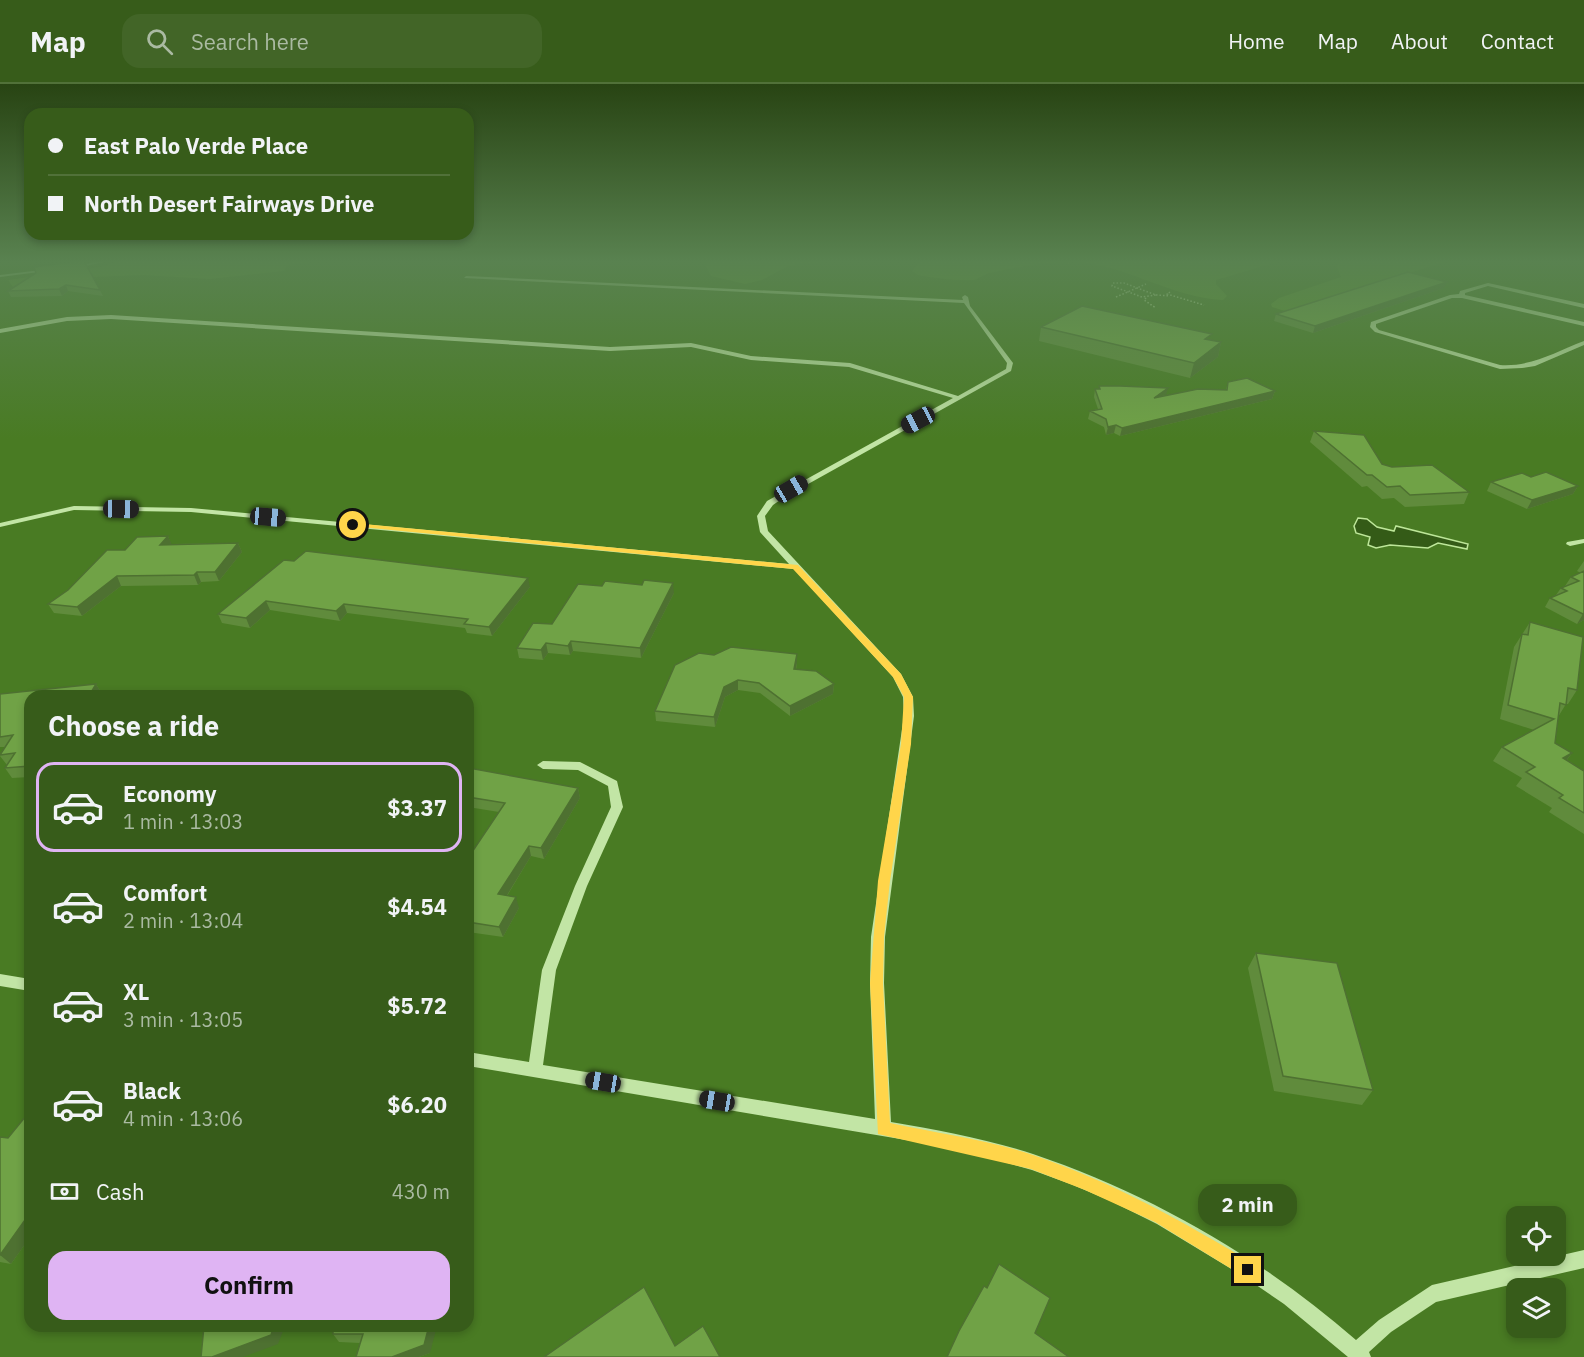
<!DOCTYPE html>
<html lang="en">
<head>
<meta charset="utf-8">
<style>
  :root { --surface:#375c1a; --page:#426527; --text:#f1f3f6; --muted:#aabaa2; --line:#517139; --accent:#dfb4f3 }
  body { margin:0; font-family:"IBM Plex Sans",sans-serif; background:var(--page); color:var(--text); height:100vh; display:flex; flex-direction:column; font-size:22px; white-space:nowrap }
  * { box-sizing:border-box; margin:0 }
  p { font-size:20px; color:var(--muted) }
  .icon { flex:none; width:33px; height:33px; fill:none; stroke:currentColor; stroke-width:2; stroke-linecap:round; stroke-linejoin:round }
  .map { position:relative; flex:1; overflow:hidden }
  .sheet { position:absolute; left:24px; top:606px; width:450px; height:642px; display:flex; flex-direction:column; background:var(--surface); border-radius:18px; box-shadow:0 3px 9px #0003 }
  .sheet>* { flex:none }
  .top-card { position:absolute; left:24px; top:24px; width:450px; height:132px; border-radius:18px; box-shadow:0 3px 9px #0003; display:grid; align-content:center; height:132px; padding:0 24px; background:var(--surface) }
  .fabs { position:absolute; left:1506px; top:1122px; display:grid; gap:12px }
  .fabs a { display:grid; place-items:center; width:60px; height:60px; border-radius:12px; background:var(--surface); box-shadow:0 3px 9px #0003; font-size:30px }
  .end { position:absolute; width:27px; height:27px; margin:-14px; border:8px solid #ffd54a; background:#111; box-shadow:0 0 0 3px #111 }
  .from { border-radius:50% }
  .bubble { position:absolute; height:42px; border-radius:18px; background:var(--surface); box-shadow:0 3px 9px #0003; font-size:20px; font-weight:700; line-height:42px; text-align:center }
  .car { position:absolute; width:18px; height:36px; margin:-18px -9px; border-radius:8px; box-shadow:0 0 4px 2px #0007; background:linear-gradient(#222 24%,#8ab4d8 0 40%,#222 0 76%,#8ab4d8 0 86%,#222 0) }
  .top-card b { display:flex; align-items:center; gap:21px; height:57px; font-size:22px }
  .top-card b+b { border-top:2px solid var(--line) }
  .top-card i { width:15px; height:15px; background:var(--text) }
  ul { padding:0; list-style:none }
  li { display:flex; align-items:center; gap:18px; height:90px; margin:0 12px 9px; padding:0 12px; border:3px solid transparent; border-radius:18px }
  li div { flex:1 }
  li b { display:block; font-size:22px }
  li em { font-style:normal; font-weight:700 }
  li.selected { border-color:var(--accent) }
  li>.icon { width:54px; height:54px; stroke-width:1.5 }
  h2 { padding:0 24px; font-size:27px; line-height:72px }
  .pay { display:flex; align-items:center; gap:15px; height:66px; padding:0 24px; font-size:22px }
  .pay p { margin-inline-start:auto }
  .primary-button { display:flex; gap:12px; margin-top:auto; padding:12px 24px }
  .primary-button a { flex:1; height:69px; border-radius:18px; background:var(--accent); color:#111; font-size:24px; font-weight:700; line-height:69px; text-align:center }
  header { display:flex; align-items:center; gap:36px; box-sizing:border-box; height:84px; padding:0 30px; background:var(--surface); border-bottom:2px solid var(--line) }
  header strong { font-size:28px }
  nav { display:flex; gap:33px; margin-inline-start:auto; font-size:21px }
  .search { width:420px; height:54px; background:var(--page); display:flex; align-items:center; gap:15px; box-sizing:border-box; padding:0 21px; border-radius:18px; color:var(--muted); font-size:22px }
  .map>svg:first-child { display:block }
  .green { fill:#5b922d }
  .water { fill:#345b17; stroke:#bde699; stroke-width:1.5 }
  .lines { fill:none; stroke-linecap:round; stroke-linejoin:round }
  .path { stroke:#c2e5a5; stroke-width:1.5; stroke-dasharray:1.5 2; stroke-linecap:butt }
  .minor { fill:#c2e5a5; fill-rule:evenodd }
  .wall { fill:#608b3c }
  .shaded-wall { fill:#4e7131 }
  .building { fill:#70a246; stroke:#4e7131; stroke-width:1.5 }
  .route { fill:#ffd54a }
</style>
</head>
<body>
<header>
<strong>Map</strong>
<div class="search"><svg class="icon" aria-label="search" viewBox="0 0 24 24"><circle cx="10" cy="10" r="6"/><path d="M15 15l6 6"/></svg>Search here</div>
<nav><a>Home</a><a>Map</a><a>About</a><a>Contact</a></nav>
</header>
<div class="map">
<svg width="1584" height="1273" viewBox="0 0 1584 1273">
  <rect width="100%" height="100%" fill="#497b23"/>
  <path class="green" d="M119 177H321L287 181 284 187 210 195 143 191 92 193 13 203 8 196 100 183Z
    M709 177H834L790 181 762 196 745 200 711 192 706 182Z
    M920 177H1280L1216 196V200L1227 212 1223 216C1170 214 1125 179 1072 178 1044 178 1017 183 990 189 984 190 979 195 973 196 956 197 934 194 918 191L912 187Z
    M1342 177H1447L1288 228 1272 223 1271 220 1279 214 1341 193 1337 182Z"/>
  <path class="water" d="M1358 434 1367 435 1377 443 1394 447 1396 442 1468 460 1467 465 1438 459 1428 464 1390 461 1376 464 1368 461 1370 453 1356 449 1354 442Z"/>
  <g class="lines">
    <path class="path" d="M1065 177 1069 179
      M1113 199H1124L1156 211 1142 213 1112 202Z
      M1170 208 1167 210 1204 221
      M1156 211 1170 212
      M1116 213 1146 200
      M1146 214 1144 216 1156 224"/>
    <path class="minor" d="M99 177H108L72 185 70 184Z
      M49 185 47 187 0 193V191Z
      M466 192 963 216 962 213 965 211 968 213 970 222 1013 279 1011 287 783 414 773 421 765 432 768 447 901 590 913 613 914 632 885 853 884 899 891 1038C938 1046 987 1055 1033 1070 1151 1110 1262 1174 1356 1256L1379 1236 1432 1201 1584 1166V1184L1436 1218 1391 1248 1369 1268 1371 1273H1348L1284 1220 1243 1192 1157 1140 1113 1118 1073 1101 1032 1086 976 1070 918 1058 468 982V968L529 978 542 886 575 802 611 723 608 702 578 686 543 685 537 681 543 677 580 678 617 697 623 723 587 802 556 886 543 981 875 1035 870 899 871 853 904 632 903 613 893 593 794 485 191 428 74 426 0 443V439L74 422 191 424 789 480 760 448 757 432 767 417 953 314 849 283 751 276 691 263 610 267 111 235 67 237 0 249V245L67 233 111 231 610 263 691 259 751 272 850 279 958 312 1006 285 1007 279 964 219 464 194Z
      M1488 199 1584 220V224L1488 202 1465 209V211L1584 238V242L1462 214H1452L1376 240V243L1379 246 1500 281C1532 283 1555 268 1584 257V261L1535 282 1522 284 1500 285 1375 248 1370 243 1371 238 1450 211 1459 210 1460 207Z
      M1584 455V459L1570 462 1566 460 1567 458Z
      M0 890 30 895V907L0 902Z"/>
  </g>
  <path class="wall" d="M31 177 100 206 103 212 68 207 62 212 11 213 8 207 36 189Z
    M1444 204 1313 249 1274 237 1276 230Z
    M1041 243 1210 256 1221 258 1218 273 1190 294 1039 257Z
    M1228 298 1275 307 1272 315 1120 352 1114 349 1106 351 1104 343 1088 335 1090 327 1098 325 1094 313 1095 305H1099V302L1166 311 1226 306Z
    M1314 347 1382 380 1469 408 1464 420 1405 423 1394 414 1382 415 1367 402 1362 403 1310 358Z
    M1531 393 1578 402 1573 410 1527 425 1487 407 1491 398Z
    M168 452 171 460 238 459 242 468 219 497 201 498 198 501 121 502 82 532 54 529 48 520 125 466Z
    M284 476 530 503 492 552 467 549 465 544 347 529 340 537 270 526 250 544 222 539 218 530Z
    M1584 477V536L1577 540 1545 523 1550 514 1556 511 1561 504 1565 502 1571 493 1581 489 1577 487Z
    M674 509 641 574 573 567 570 571 548 569 543 576 519 574 517 564 552 540Z
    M1530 538 1577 606 1568 620H1566L1558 633 1555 659 1572 669 1567 676 1584 687V750L1549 728 1552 724 1516 702 1522 694 1493 677 1502 663 1534 646 1500 635 1514 563Z
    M699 569 797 579 796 586 834 600 833 610 790 632 760 609 738 606 725 613 715 643 656 637 655 627Z
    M96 600 102 610 101 612H30V693L12 694 5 684 7 681 0 672V670L5 663H0V610Z
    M468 685 578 704 580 714 544 775 531 772 507 812 519 824 503 853 468 848V774L499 728 468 723Z
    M1256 869 1373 1006 1362 1021 1274 1007 1248 884Z
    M30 1027V1153L11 1180 0 1178V1053L8 1054Z
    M333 1242 430 1269 419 1273H356L360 1259 339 1258 333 1250Z"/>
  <path class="shaded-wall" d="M32 177H81L35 184Z
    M1447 198 1444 204 1313 249 1315 242Z
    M66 201 68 207 62 212 59 205Z
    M1221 258 1218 273 1190 294 1194 279Z
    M1168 304 1166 311 1154 314Z
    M1275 307 1272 315 1120 352 1122 344Z
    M1116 341 1114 349 1106 351 1108 343Z
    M1578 402 1573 410 1527 425 1532 416Z
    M168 452 172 461H160Z
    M238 459 242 468 219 497 215 488Z
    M197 488 201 498 198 501 194 491Z
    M117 492 121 502 82 532 77 523Z
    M528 494 530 503 492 552 489 543Z
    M673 499 674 509 641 574 640 564Z
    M266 517 270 526 250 544 246 534Z
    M344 520 347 529 340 537 336 527Z
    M1584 529V536L1577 540 1583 530Z
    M571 557 573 567 570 571 568 562Z
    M546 559 548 569 543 576 541 566Z
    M797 570V579L794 595V585Z
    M738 596V606L725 613 715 643 714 633 724 603Z
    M96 600 102 610 101 612H89Z
    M834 600 833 610 790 632V622Z
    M1572 669 1562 682 1563 674Z
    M578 704 580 714 544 775 541 764Z
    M529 762 531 772 501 821 498 810Z
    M516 813 519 824 503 853 499 843Z
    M30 1129V1153L11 1180 0 1171Z
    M274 1242H285L278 1260 243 1273H212Z
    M429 1242H437L430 1269 419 1273H392Z"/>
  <path class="building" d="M79 177H84L100 206 66 201 59 205 8 207 36 189 34 183Z
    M1408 188 1447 198 1315 242 1276 230Z
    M1082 222 1212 250 1205 255 1221 258 1194 279 1041 243Z
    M1247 294 1275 307 1122 344 1116 341 1108 343 1106 335 1090 327 1102 325 1095 305H1100L1099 302H1120L1168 304 1154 314 1198 305 1227 306 1228 298Z
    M1314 347 1364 351 1382 380 1392 383 1432 381 1469 408 1410 411 1400 402 1387 403 1372 391H1367Z
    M1546 388 1578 402 1532 416 1491 398 1522 389 1531 393Z
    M168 452 160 461 238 459 215 488H197L194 491 117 492 77 523 48 520 68 506 107 466H125L137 453Z
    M306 467 528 494 489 543 464 540 468 535 344 520 336 527 266 517 246 534 218 530 284 476 294 477Z
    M1584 487V529L1583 530 1550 514 1567 507 1561 504 1579 497 1571 493Z
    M644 496 673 499 640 564 571 557 568 562 546 559 541 566 517 564 533 539 552 540 578 500 602 502 605 497 642 501Z
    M1530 538 1583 553 1577 606 1568 604 1566 621 1560 619 1555 659 1572 669 1563 674 1584 687V729L1559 714 1563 711 1526 688 1535 683 1502 663 1554 635 1508 621 1522 550 1528 551Z
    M731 563 797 570 794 585 816 587 834 600 790 622 759 599 738 596 724 603 714 633 655 627 675 581 699 569 714 571Z
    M96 600 89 612H30V682L5 684 15 669 0 671 13 651 0 653V610Z
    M469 684 578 704 541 764 529 762 498 810 516 813 499 843 468 838V774L505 719 468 713Z
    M1256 869 1337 879 1373 1006 1283 992Z
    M30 1027V1129L0 1171V1053L8 1054Z
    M999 1180 1050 1214 1035 1249 1069 1273H947L959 1247 984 1202 987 1204Z
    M644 1203 675 1262 703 1242 720 1273H544Z
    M204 1242H274L271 1251 212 1273H201Z
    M333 1242H429L424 1261 392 1273H356L363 1250H333Z"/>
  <linearGradient id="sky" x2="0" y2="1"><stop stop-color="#284413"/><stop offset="0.5" stop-color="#598250"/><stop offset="1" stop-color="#598250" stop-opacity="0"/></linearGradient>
  <rect width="1584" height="355" fill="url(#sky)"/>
  <path class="route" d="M353 439 798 481 901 590 913 613 911 660 890 797 884 853 883 899 890 1039C936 1049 989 1056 1033 1071 1113 1098 1182 1137 1254 1180L1256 1186 1254 1192 1248 1194 1243 1192 1155 1138 1085 1106 1031 1085 878 1050 870 899 878 797 901 660 904 613 893 593 793 485 350 442Z"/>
</svg>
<div class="fabs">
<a><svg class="icon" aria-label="locate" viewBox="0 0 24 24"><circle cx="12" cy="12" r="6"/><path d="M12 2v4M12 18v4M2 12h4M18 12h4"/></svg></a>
<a><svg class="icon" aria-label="layers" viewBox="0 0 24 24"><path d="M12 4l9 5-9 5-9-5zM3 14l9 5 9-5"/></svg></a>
</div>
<i class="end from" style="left:353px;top:441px"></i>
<i class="end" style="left:1248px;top:1186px"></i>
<div class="bubble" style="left:1198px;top:1100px;width:99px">2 min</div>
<i class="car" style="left:918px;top:336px;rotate:242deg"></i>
<i class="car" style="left:791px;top:405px;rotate:60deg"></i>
<i class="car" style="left:121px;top:425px;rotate:91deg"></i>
<i class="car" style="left:268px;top:433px;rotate:95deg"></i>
<i class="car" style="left:603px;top:998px;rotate:279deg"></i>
<i class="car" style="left:717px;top:1017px;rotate:280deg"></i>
<div class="top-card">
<b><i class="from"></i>East Palo Verde Place</b>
<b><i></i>North Desert Fairways Drive</b>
</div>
<section class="sheet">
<h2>Choose a ride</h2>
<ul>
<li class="selected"><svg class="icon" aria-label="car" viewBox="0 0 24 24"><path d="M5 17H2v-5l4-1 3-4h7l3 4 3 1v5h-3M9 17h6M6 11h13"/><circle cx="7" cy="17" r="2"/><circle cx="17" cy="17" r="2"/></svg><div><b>Economy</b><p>1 min · 13:03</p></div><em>$3.37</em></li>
<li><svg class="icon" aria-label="car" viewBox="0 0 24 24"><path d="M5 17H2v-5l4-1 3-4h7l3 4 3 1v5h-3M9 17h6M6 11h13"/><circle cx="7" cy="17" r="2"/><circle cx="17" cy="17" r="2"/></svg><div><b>Comfort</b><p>2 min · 13:04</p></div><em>$4.54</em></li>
<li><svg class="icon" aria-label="car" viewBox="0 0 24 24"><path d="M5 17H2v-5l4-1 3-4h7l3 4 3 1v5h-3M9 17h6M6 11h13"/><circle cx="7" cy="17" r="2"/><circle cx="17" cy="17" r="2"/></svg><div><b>XL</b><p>3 min · 13:05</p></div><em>$5.72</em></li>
<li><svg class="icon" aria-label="car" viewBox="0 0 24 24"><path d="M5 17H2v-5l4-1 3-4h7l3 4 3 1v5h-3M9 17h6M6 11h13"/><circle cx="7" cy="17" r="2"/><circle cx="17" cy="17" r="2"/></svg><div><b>Black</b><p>4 min · 13:06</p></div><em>$6.20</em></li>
</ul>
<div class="pay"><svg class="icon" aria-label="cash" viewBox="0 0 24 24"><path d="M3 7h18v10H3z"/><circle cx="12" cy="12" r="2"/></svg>Cash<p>430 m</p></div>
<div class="primary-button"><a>Confirm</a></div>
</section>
</div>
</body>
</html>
